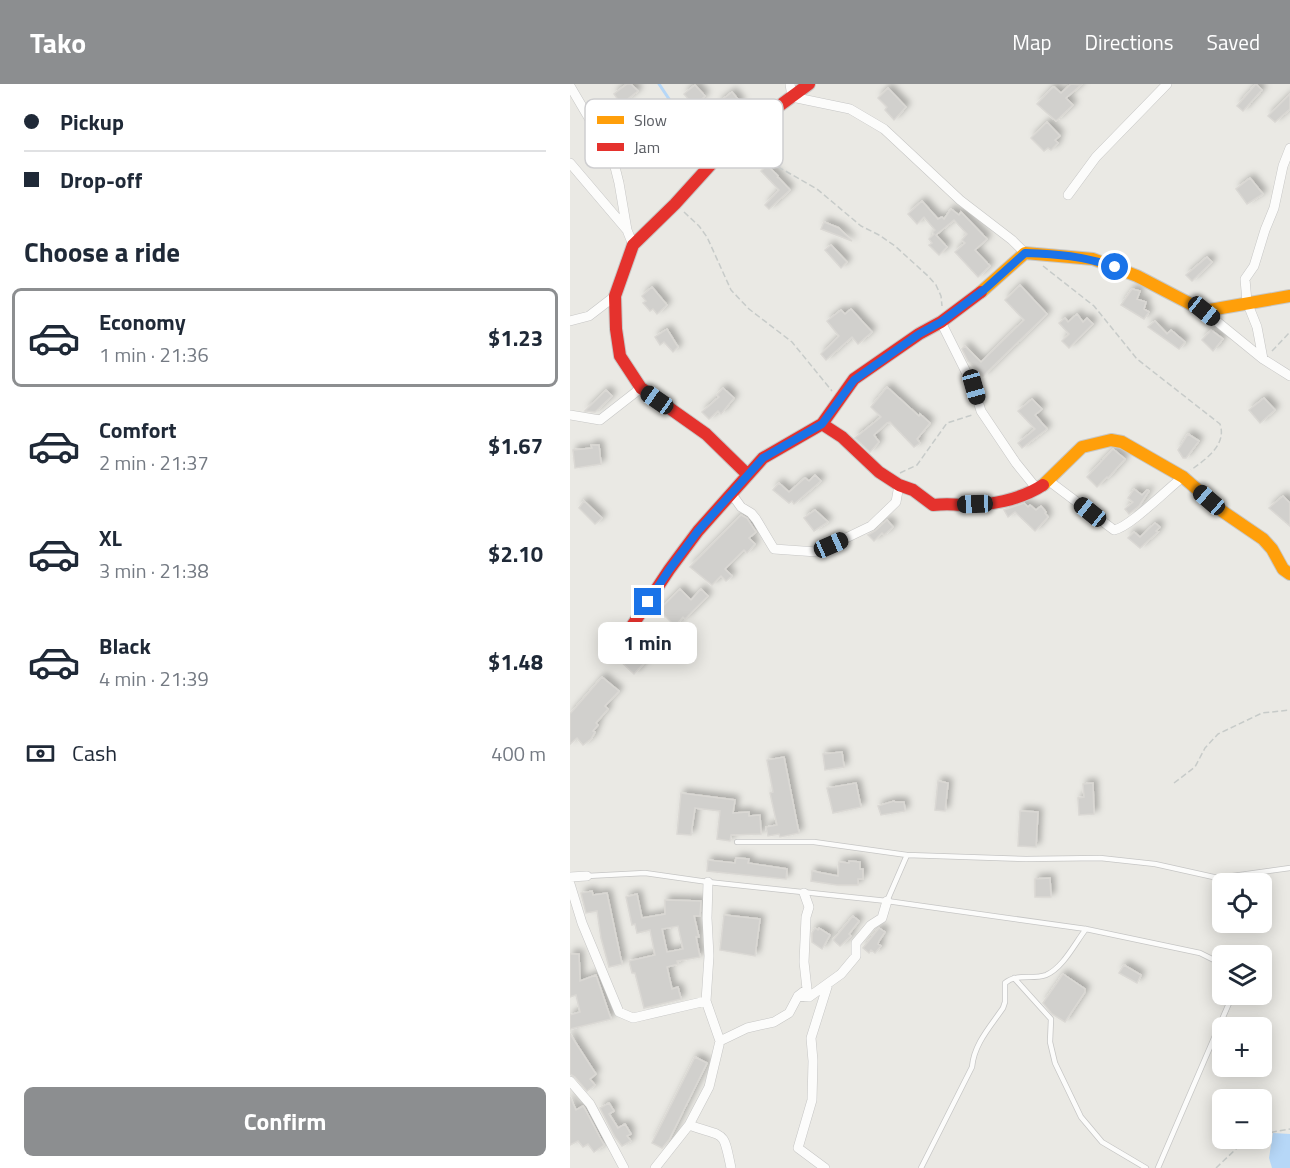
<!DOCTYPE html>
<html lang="en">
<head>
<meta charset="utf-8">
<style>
  :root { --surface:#fff; --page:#f6f6f7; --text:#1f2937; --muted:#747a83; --line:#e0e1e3; --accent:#8c8e90 }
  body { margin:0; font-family:"Titillium Web",sans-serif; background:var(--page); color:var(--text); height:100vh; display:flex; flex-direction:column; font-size:22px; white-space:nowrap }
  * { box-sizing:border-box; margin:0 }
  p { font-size:20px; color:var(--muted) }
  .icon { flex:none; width:33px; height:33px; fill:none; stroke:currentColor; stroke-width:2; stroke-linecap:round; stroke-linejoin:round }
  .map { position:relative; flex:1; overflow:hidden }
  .panel { display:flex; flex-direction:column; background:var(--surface); width:570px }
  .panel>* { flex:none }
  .top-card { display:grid; align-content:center; height:132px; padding:0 24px; background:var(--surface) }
  .controls { position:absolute; left:642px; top:789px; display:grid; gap:12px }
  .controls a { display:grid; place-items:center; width:60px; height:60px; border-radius:9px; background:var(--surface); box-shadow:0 3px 15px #0003; font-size:30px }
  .end { position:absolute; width:27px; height:27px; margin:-14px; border:8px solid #1a73e8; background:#fff; box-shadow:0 0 0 3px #fff }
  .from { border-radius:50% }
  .bubble { position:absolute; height:42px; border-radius:9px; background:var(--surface); box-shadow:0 3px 15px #0003; font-size:20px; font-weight:700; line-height:42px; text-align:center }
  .car { position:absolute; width:18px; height:36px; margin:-18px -9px; border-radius:8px; box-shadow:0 0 4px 2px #0007; background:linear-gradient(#222 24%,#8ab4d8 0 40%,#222 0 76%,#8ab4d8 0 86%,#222 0) }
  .top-card b { display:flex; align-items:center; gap:21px; height:57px; font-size:22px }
  .top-card b+b { border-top:2px solid var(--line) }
  .top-card i { width:15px; height:15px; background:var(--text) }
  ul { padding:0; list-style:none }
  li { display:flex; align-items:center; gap:18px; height:99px; margin:0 12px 9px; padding:0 12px; border:3px solid transparent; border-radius:9px }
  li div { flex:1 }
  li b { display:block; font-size:22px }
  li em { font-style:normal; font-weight:700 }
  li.active { border-color:var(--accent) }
  li>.icon { width:54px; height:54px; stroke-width:1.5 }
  h2 { padding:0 24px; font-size:27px; line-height:72px }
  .pay { display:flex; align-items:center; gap:15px; height:66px; padding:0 24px; font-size:22px }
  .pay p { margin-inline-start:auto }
  .primary-button { display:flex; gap:12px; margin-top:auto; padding:12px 24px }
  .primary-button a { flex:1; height:69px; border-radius:9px; background:var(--accent); color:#fff; font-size:24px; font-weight:700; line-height:69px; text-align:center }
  header { display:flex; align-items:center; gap:36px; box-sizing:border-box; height:84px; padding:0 30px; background:var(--accent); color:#fff }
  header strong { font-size:28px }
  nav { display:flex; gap:33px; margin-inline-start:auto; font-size:21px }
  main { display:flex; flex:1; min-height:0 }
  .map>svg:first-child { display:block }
  .water { fill:#b6d7f7 }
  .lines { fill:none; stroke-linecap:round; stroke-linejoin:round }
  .stream { stroke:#b6d7f7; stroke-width:3 }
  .building { fill:#d1d0cd; stroke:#dad8d4; stroke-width:1.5; fill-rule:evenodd; filter:url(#shadow) }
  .lane-casing { stroke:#c6c6c5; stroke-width:6 }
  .street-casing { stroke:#c6c6c5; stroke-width:10 }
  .slow-casing { stroke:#c7c7c6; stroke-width:14 }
  .jam-casing { stroke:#c7c7c6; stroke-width:14 }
  .path { stroke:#c7cbc9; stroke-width:1.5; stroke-dasharray:6 3; stroke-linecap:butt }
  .lane { stroke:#fcfcfb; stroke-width:4.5 }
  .street { stroke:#fcfcfb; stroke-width:9 }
  .slow { stroke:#ff9f0a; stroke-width:12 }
  .jam { stroke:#e5322d; stroke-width:12 }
  .route { stroke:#1a73e8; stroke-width:8 }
  .key { fill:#fff; stroke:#ceced0; stroke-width:1.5 }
  .key-label { font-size:16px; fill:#5a5d63 }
</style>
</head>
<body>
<header>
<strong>Tako</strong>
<nav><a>Map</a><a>Directions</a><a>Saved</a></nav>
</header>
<main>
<section class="panel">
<div class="top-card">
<b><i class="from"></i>Pickup</b>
<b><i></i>Drop-off</b>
</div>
<h2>Choose a ride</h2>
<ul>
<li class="active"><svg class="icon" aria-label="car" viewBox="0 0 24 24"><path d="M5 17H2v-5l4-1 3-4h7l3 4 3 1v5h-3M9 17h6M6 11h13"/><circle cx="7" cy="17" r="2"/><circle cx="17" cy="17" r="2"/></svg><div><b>Economy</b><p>1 min · 21:36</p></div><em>$1.23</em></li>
<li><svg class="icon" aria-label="car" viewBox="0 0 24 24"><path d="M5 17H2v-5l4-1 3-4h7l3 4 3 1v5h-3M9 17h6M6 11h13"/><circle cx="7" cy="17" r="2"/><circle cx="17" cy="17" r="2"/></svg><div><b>Comfort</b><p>2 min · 21:37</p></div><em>$1.67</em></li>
<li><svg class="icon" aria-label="car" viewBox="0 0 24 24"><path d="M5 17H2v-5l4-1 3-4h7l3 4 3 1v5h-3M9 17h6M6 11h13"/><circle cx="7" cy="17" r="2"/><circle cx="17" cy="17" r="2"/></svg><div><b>XL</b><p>3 min · 21:38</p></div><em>$2.10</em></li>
<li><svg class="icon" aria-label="car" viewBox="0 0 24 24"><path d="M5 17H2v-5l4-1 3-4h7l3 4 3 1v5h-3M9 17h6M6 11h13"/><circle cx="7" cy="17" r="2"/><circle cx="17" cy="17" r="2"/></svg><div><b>Black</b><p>4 min · 21:39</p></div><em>$1.48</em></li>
</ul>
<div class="pay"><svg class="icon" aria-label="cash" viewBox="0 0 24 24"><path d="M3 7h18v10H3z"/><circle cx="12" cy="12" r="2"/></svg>Cash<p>400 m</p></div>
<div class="primary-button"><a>Confirm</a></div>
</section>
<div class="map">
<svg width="720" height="1084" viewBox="0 0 720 1084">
  <defs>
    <filter id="shadow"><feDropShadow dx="4" dy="-4" stdDeviation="3" flood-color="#0004"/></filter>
  </defs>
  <rect width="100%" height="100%" fill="#eae9e4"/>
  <path class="water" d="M703 1049 720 1050V1084H702L699 1074Z"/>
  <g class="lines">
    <path class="stream" d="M89 0 121 48"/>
  </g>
  <path class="building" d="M57 0H61L68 7 51 20 44 10Z
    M501 0 511 1 496 14 503 21 486 37 467 20 482 4 484 3 491 9Z
    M686 0 692 6 673 27 667 22Z
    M125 1 135 12 124 22 114 10Z
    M318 4 336 23 324 36 315 26 317 23 308 14Z
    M162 8 171 19 158 30 148 19Z
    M720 10V25L705 38 698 32Z
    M477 38 490 52 485 56 488 59 481 66 478 64 474 67 461 54Z
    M197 81 208 92 207 94 208 93 220 106 199 125 195 121 209 106 191 87Z
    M680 94 693 110 677 120 666 105Z
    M352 117 368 135 372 133 374 135 381 125 389 131 391 128 417 155 405 166 420 182 408 193 385 168 395 159 392 156 397 150 384 136 366 151 377 163 369 171 359 161 362 159 359 155 364 150 363 148 365 146 354 133 347 140 338 130Z
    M254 138 269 144 282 157 251 145Z
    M261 161 277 178 271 184 255 166Z
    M637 173 642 178 622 197 616 191Z
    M450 201 477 230 413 292 398 277 392 265 395 262 411 278 454 236 435 216Z
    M82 203 97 221 87 230 83 225 80 227 73 219 76 217 72 212Z
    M562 205 570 207 567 215 576 218 574 225 579 228 574 235 551 221Z
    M281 225 302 248 288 260 282 253 256 276 251 270 269 252 257 237 271 226 275 230Z
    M507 230 513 238 517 234 523 240 499 264 492 257 499 250 489 239 495 234 498 238Z
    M585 237 597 250 601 246 615 258 609 265 578 243Z
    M97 245 108 263 103 268 94 258 90 261 85 253Z
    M641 246 653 255 643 267 632 256Z
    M317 303 349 332 350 330 360 339 347 355 350 359 344 363 320 338 317 339 304 351 309 358 300 368 285 354 311 333 301 323Z
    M153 304 164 314 151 330 148 327 139 335 132 328 149 313 147 311Z
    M36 306 42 312 25 328 15 327Z
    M694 314 705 326 690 339 679 326Z
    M462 315 472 325 465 331 477 345 452 364 448 359 465 345 448 327Z
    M618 350 629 357 616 374H613L608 366Z
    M21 361H29L31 380 5 384 3 366 22 364Z
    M543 365 555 375 538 394 537 393 527 403 517 393Z
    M245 391 251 397 224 420 222 417 219 419 203 406 209 399 219 408 235 394 239 397Z
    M564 405 572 411 577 406 579 407 569 422 559 430 555 425 563 418 558 414Z
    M713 412 720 419V442L699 424Z
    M14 417 32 434 25 440 9 424Z
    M454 419 458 423 460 421 466 426 471 422 476 428 475 429 478 433 465 447 445 428 438 433 434 426Z
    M245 426 258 438 244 447 234 434Z
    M171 431 177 434 186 448 179 454 185 460 177 469 174 466 155 485 162 492 156 497 151 492 142 501 120 483Z
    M317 436 323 443 314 451 312 449 304 457 298 451 305 447Z
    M585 439 590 443 586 447 588 448 570 464 558 454 564 448 570 453Z
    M110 505 121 516 131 505 138 512 115 535 113 533 105 542 89 526Z
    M60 565 75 578 64 590 49 576Z
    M32 593 49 607 35 622 38 625 26 639 28 641 23 647 25 648 21 655 13 661 7 654 0 660V630Z
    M272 668 274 683 255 686 253 670Z
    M214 673 229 749 210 753 209 750 198 752 196 743 207 741 200 709 203 708 197 676Z
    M368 697 378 699 375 727 365 726Z
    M286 699 291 723 263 729 257 704Z
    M523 699 524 730 509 731 508 714 514 713 513 700Z
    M111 709 165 716 163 729 179 728V732L190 731 191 750 161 751 160 757 147 755 150 727 125 724 121 751 107 750Z
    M324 717 325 718H334L335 727 311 731 308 722Z
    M450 727 468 728 466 763 448 762Z
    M166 774 179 775 178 779 217 785 216 795 137 787 138 776 165 779Z
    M279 777 290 778V785H293V795H288V801H267L241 797 242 787 268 792 269 778 279 779Z
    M480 794 481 813H465V795Z
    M22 807 23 811 37 809 52 880 39 883 31 854 27 827 16 829 11 809Z
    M67 810 72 834 95 830V816L131 817 130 832H124L129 853H126L130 873 107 877 108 880 97 883 102 905 108 903 111 915 74 924 65 889H62L59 877 85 871 80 846 67 849 65 840 62 841 56 813ZM108 842 113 865 97 868 92 845Z
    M154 831 190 835 185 872 150 866Z
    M283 832 289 837 279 850 281 852 270 862 263 856Z
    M245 844 248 846 249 844 260 851 252 865 242 858V849Z
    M309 844 315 848 309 857 308 860 311 862 305 869 301 866 299 869 293 864Z
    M0 870H9L10 897 26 891 41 935 0 945V931L10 928 6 911 0 913Z
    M554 881 571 891 567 899 549 889Z
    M493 890 515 905V908L495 938 482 930 473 919Z
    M0 950 26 990 20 995 25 1001 17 1007 5 993 0 990Z
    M125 973 137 979 99 1056 92 1064 82 1059Z
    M0 1013 6 1026 13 1022 15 1025 34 1061 24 1068 18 1060 13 1063 8 1057 0 1061Z
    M39 1019 44 1027 39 1030 48 1044 55 1040 61 1050 57 1052 61 1057 52 1062 45 1053 30 1024Z"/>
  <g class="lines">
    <defs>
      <path id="lane" d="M167 758H244L337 771
        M17 792 75 789 138 798 317 817 516 845 630 869 652 880
        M317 817 337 771 456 775 530 774 585 780 648 794 720 784
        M444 894 481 935 480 958 485 979 511 1033 532 1058 576 1084
        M351 1084 402 983C404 960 420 943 433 924L435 918V899C446 889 463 896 476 891 493 884 505 859 516 845
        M588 1084 663 910"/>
      <path id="street" d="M220 0 222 13 280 25 314 45 390 116 442 156 455 169
        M0 2 43 75 49 99 57 146 63 161
        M0 79 57 146
        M498 111 526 73 597 0
        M634 227 693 275 720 292
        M0 237 19 232 45 212
        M371 238 404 304 411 327 446 379 467 405
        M693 275 687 243 677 218 675 195 684 182 695 146 704 124 713 82 720 64
        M0 331 30 336 71 304
        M479 397 544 446C560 443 597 405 613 393
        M161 409 171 423 181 429 186 435 204 465 247 468 301 442 326 418 329 401
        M0 793 17 792
        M138 798 137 834 139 872 136 917 150 957
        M0 800 12 839 49 928 63 934 136 917
        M228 912 239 913 271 890 286 872V859L301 841 312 834 317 817
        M0 997 20 1020 54 1084
        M119 1041C155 1054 153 1044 161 1084
        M85 1084 119 1041 139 1003 150 957 177 944 204 938 219 929 228 912 237 905 234 878 236 833 239 823 234 809
        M255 1084 228 1064 242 1016 243 977 241 954 258 900"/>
      <path id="slow" d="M411 208 455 169 523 175 567 192 634 227 720 212
        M473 401 512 363 541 356 552 358 613 393 652 427 693 455 702 465 713 485 720 490"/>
      <path id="jam" d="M252 340 272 353 309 388 329 401 343 406 363 421C373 420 381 420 391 421 419 422 450 416 473 401
        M178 391 136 350 71 304 50 272 46 245 45 212 63 161 105 120 163 56 239 0
        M58 548 99 486 128 447 193 374 252 340 284 295 349 250 371 238 411 208"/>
    </defs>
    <use href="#lane" class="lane-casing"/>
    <use href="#street" class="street-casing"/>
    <use href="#slow" class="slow-casing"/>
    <use href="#jam" class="jam-casing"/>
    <path class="path" d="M165 70 203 80 247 105 291 142 309 151 325 162 358 192 366 201 371 212 372 222
      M114 128 129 142 137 153 161 206 179 225 222 258 262 307
      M473 182 524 222 567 275 650 340C657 361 636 375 621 386
      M702 267 720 248
      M330 389 347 381 377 339 402 331
      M604 699 625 683 635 664 648 650 692 629 720 626
      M692 1050 720 1045
      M646 1084 667 1064 681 1054"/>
    <use href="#lane" class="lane"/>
    <use href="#street" class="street"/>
    <use href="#slow" class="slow"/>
    <use href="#jam" class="jam"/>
  </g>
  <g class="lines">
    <path class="route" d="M78 518 99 486 128 447 193 374 252 340 284 296 349 250 371 238 415 205 455 169C487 170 514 172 545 183"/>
  </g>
  <rect x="15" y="15" width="198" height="69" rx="9" class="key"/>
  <rect x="27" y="32" width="27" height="8" fill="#ff9f0a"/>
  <rect x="27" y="59" width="27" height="8" fill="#e5322d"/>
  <g class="key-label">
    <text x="64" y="42">Slow</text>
    <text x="64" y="69">Jam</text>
  </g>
</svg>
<div class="controls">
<a><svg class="icon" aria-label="locate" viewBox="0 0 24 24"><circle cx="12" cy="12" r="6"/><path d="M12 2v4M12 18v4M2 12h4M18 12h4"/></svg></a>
<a><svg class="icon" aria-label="layers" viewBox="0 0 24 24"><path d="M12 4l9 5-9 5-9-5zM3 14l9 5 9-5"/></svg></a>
<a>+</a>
<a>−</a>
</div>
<i class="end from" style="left:545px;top:183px"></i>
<i class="end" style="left:78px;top:518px"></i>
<div class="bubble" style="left:28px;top:538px;width:99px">1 min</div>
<i class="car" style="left:634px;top:227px;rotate:129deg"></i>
<i class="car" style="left:404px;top:303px;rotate:164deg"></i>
<i class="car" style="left:87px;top:316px;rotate:305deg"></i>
<i class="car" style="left:639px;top:416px;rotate:311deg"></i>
<i class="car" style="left:405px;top:420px;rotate:268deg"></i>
<i class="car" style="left:520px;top:428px;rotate:309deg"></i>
<i class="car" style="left:261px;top:461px;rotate:66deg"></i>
</div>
</main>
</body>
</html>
